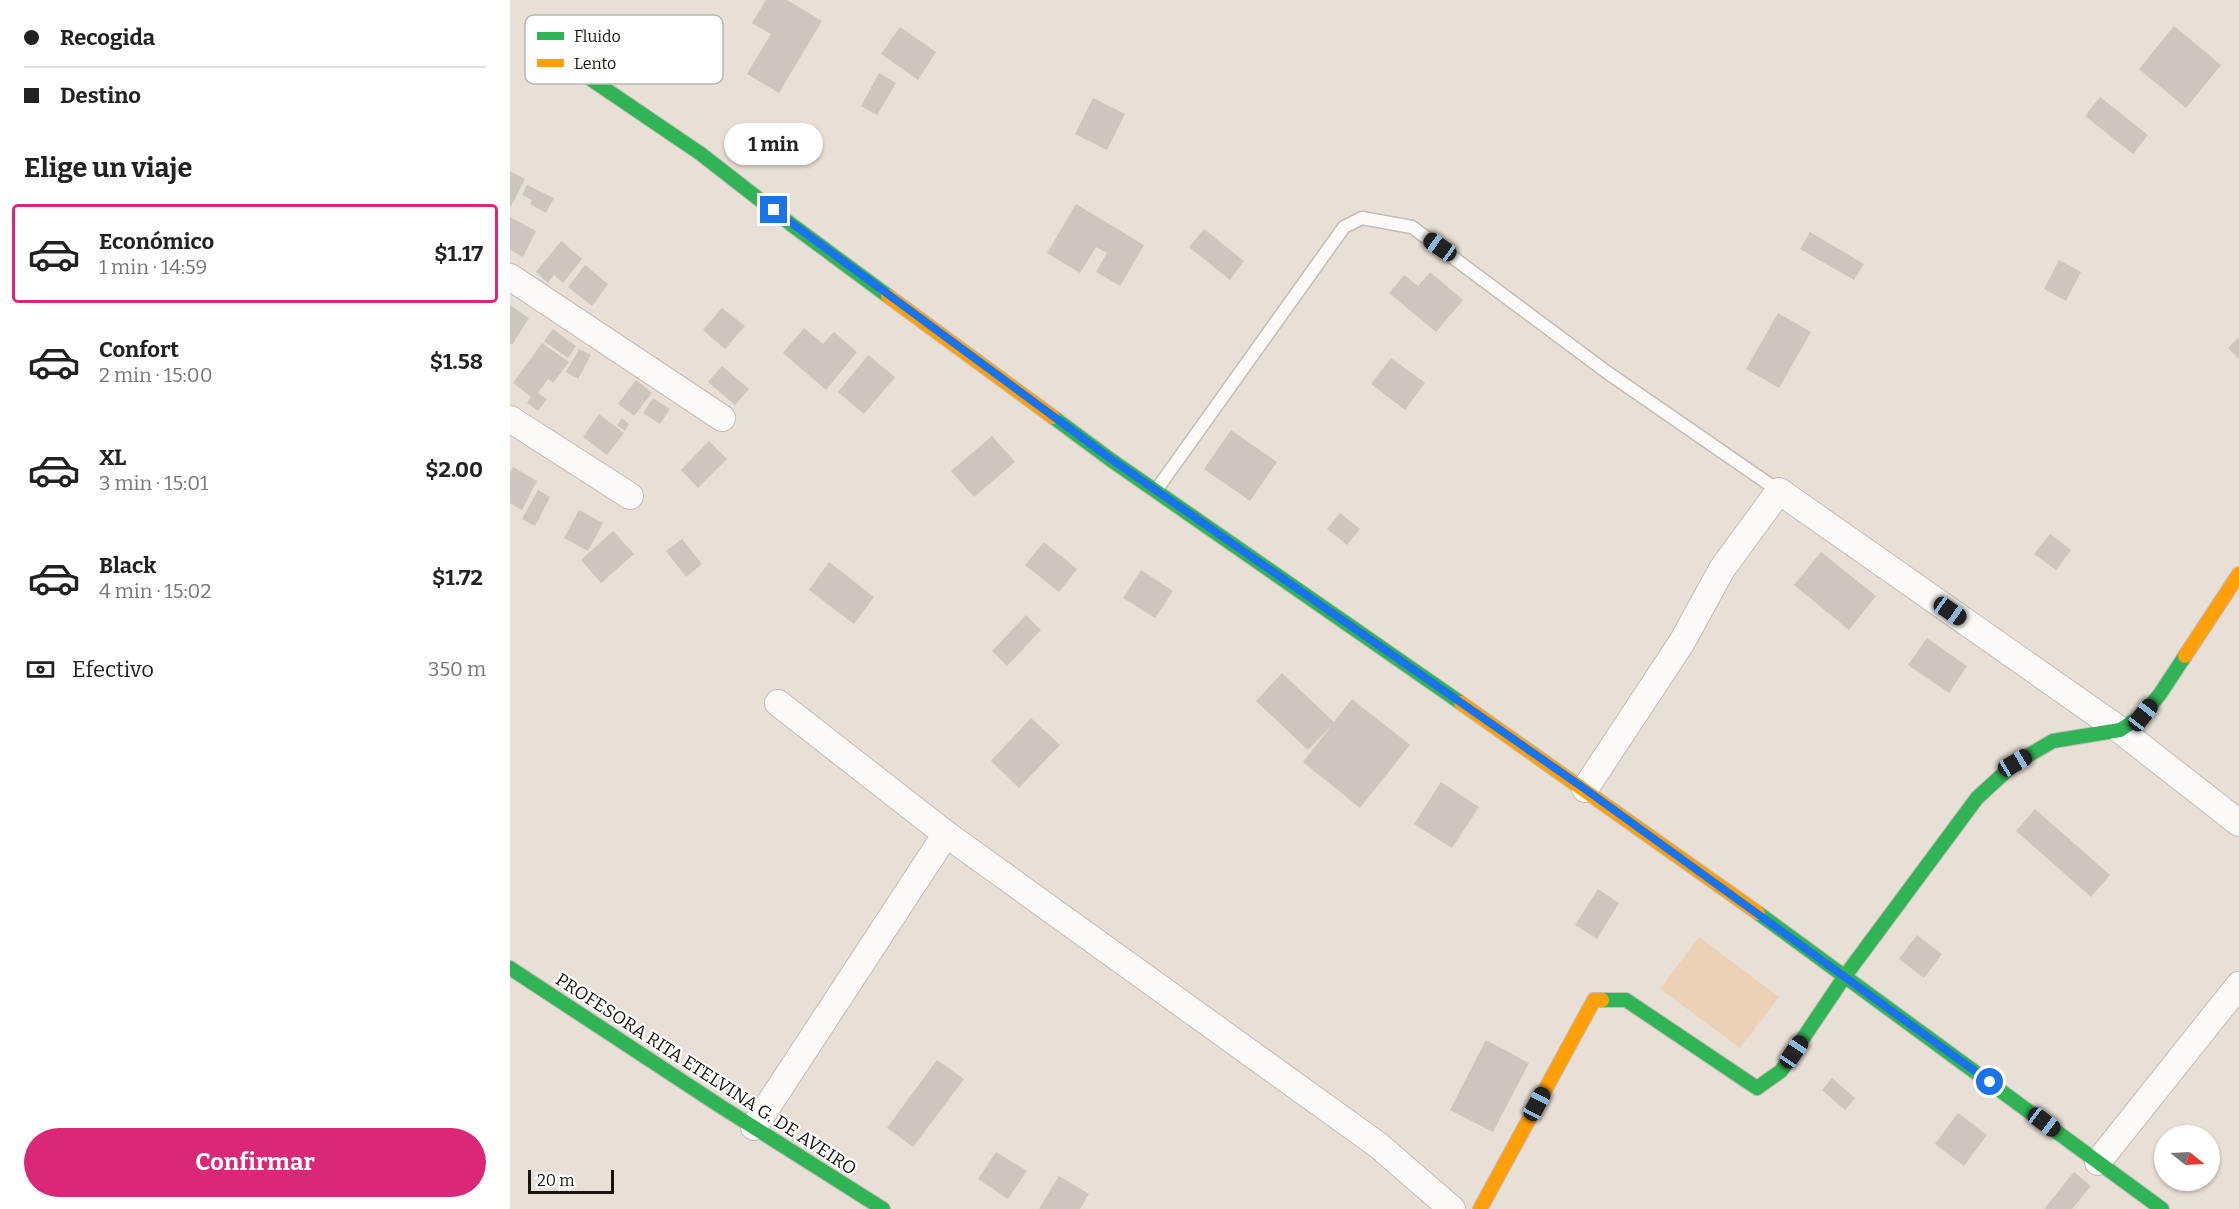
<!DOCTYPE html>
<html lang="es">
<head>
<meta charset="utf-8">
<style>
  :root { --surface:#fff; --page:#f6f6f6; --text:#222; --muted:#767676; --line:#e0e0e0; --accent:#db2777 }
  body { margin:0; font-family:Bitter,serif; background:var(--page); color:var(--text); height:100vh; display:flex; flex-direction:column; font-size:22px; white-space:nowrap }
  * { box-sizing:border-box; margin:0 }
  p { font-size:20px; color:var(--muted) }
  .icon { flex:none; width:33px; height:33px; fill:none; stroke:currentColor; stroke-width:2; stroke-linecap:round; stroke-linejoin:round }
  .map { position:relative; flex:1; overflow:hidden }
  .side { display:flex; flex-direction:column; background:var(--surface); width:510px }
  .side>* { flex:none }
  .top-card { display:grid; align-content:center; height:132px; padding:0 24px; background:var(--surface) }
  .needle { width:39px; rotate:108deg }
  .buttons { position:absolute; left:1644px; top:1125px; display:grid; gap:12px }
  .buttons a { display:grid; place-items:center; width:66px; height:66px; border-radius:50%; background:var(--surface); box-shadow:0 2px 4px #0004; font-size:30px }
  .scale { position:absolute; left:18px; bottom:15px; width:86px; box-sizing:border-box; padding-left:6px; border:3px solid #19130e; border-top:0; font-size:16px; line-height:21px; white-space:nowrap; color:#19130e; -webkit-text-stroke:4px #fff; paint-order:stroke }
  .end { position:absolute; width:27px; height:27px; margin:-14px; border:8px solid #1a73e8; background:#fff; box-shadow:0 0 0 3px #fff }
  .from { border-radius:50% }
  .bubble { position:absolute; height:42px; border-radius:21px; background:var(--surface); box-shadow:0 2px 4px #0004; font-size:20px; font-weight:700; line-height:42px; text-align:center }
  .car { position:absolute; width:18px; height:36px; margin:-18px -9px; border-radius:8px; box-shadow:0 0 4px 2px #0007; background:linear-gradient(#222 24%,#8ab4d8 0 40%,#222 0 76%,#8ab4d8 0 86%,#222 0) }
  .top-card b { display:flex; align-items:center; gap:21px; height:57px; font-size:22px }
  .top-card b+b { border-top:2px solid var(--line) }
  .top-card i { width:15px; height:15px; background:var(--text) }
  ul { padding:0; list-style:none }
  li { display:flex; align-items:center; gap:18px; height:99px; margin:0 12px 9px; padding:0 12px; border:3px solid transparent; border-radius:6px }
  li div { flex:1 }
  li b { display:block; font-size:22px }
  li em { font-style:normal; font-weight:700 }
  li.selected { border-color:var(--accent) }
  li>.icon { width:54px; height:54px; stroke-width:1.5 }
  h2 { padding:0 24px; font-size:27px; line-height:72px }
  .pay { display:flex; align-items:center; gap:15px; height:66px; padding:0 24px; font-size:22px }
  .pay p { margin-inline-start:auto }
  .cta { display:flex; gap:12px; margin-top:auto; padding:12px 24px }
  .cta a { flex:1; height:69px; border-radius:36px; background:var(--accent); color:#fff; font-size:24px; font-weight:700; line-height:69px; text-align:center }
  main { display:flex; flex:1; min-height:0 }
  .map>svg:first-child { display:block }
  .grass { fill:#edd1b7 }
  .building { fill:#cdc6be }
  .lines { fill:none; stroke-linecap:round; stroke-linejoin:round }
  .lane-casing { stroke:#c4bcb5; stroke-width:15 }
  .street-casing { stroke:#c4bcb5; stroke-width:28 }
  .fast-casing { stroke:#c4bcb5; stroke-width:16 }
  .slow-casing { stroke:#c4bcb5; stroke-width:16 }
  .lane { stroke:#fcfaf9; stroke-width:12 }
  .street { stroke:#fcfaf9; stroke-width:26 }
  .fast { stroke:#30b455; stroke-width:14 }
  .slow { stroke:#ff9f0a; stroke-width:14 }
  .route { stroke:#1a73e8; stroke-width:8 }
  .labels { text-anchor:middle; stroke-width:4.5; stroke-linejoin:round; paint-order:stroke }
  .street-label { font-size:18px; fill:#19130e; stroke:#fff }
  .key { fill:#fff; stroke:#bab8b7; stroke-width:1.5 }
  .key-label { font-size:16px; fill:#19130e }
</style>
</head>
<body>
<main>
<section class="side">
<div class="top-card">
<b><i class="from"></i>Recogida</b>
<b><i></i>Destino</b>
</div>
<h2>Elige un viaje</h2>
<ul>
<li class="selected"><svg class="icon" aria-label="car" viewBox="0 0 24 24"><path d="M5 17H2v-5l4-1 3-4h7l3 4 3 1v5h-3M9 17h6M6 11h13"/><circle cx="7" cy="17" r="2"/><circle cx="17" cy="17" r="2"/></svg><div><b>Económico</b><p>1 min · 14:59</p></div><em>$1.17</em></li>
<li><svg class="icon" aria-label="car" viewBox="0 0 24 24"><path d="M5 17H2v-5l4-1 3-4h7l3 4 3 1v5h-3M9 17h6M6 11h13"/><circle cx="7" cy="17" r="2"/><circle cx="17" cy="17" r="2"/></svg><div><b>Confort</b><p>2 min · 15:00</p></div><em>$1.58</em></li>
<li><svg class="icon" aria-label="car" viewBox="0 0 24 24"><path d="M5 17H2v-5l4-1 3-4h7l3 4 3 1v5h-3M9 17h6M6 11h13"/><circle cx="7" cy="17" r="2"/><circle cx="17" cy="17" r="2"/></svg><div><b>XL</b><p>3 min · 15:01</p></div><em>$2.00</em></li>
<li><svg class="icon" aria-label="car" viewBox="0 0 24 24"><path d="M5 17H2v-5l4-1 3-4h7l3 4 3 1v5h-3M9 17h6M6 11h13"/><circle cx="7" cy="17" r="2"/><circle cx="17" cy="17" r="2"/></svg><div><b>Black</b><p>4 min · 15:02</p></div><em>$1.72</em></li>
</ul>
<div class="pay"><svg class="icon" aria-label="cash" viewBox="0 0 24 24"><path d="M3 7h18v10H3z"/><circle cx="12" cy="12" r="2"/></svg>Efectivo<p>350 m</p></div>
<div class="cta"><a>Confirmar</a></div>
</section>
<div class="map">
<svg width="1729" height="1209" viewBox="0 0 1729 1209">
  <rect width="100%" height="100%" fill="#e8dfd6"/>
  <path class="grass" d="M1189 937 1269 997 1230 1048 1150 989Z"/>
  <path class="building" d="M256 0H277L312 21 269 93 237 74 261 34 242 23Z
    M1664 26 1711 65 1676 108 1629 69Z
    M390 27 426 52 408 80 371 54Z
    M369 73 386 83 367 115 351 106Z
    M1590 97 1638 135 1623 154 1575 116Z
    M583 98 615 114 597 150 565 134Z
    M0 171 15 179 0 208Z
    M17 185 44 198 36 213 20 204 22 200 12 195Z
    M566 204 634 245 610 286 586 272 597 253 586 247 570 273 537 253Z
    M0 217 26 231 13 257 0 250Z
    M694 229 734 261 720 280 679 247Z
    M1300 232 1354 264 1344 280 1290 249Z
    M51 241 72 259 53 283 44 275 38 283 26 272Z
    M1549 260 1571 272 1556 301 1534 289Z
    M75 265 98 284 82 306 58 287Z
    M920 272 953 300 926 332 879 293 894 275 908 286Z
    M0 305 19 318 2 345 0 343Z
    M212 308 235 326 215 349 193 330Z
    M1268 313 1301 332 1269 388 1236 369Z
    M294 328 313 344 324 332 347 352 316 390 273 353Z
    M43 329 66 346 58 358 34 341Z
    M1729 337V359L1718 348Z
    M32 343 59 362 43 383 38 379 28 393 37 399 28 411 17 403 21 397 3 383Z
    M69 349 81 355 68 379 56 372Z
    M358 355 385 377 354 414 328 392Z
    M881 358 915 383 895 410 861 384Z
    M212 366 239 389 225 405 198 382Z
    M126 380 142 393 124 416 108 404Z
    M143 398 160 409 150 424 133 413Z
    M89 414 114 433 97 455 73 437Z
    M112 418 119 424 115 431 107 425Z
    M721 430 767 462 740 501 694 469Z
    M482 436 505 462 464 497 441 471Z
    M199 441 217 459 188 488 171 470Z
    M3 467 27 481 12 510 0 503V473Z
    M28 490 40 497 25 526 12 519Z
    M69 510 93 523 78 551 54 538Z
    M830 513 850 529 837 545 817 529Z
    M103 531 124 554 91 583 71 560Z
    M1540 534 1561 550 1546 570 1524 554Z
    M172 539 192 564 176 577 156 551Z
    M534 542 567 569 549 592 515 565Z
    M1311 552 1366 596 1339 630 1284 585Z
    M319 562 364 597 344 624 299 590Z
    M631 570 663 591 645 618 613 598Z
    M516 615 531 630 497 666 482 651Z
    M1417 638 1457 666 1439 693 1398 665Z
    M772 673 824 722 842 699 900 745 850 808 793 762 822 725 798 750 746 701Z
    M521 718 550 745 509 788 481 761Z
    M931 782 969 807 942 848 904 824Z
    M1525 809 1600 875 1581 897 1506 831Z
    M1088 889 1109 903 1087 939 1065 925Z
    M1407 935 1432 954 1414 978 1389 959Z
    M976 1040 1019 1063 983 1132 940 1110Z
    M427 1060 454 1079 403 1147 377 1128Z
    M1322 1078 1345 1098 1335 1110 1312 1090Z
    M1448 1113 1477 1135 1454 1166 1425 1144Z
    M486 1152 517 1171 498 1199 468 1179Z
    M1564 1172 1581 1186 1562 1209H1534Z
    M549 1176 579 1194 570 1209H529Z"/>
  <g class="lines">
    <defs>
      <path id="lane" d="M647 489 834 227 852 218 902 227 1098 373 1269 491"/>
      <path id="street" d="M0 277 212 418
        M0 419 120 496
        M268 703 436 834 868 1145 942 1209
        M1075 789 1172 642 1212 569 1269 491 1610 730 1729 823
        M244 1127 436 834
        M1588 1162 1729 985"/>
      <path id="fast" d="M54 61 191 154 282 225 378 296
        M543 417 601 460 951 703
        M1248 913 1652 1209
        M0 968 210 1106 373 1209
        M1092 1000H1116L1247 1088 1271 1071 1335 976 1467 798 1505 763 1543 741 1610 730 1633 715 1650 694 1675 656"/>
      <path id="slow" d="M378 296 543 417
        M1675 656 1729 574
        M951 703 1248 913
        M970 1209 1084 1000H1092"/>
    </defs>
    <use href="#lane" class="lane-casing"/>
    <use href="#street" class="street-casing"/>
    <use href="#fast" class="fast-casing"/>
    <use href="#slow" class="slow-casing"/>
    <use href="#lane" class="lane"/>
    <use href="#street" class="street"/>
    <use href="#fast" class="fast"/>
    <use href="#slow" class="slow"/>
  </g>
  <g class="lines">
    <path class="route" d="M264 210 601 459 1075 789 1480 1082"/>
  </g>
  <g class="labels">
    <g class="street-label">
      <text transform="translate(196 1074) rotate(33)" y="6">PROFESORA RITA ETELVINA G. DE AVEIRO</text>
    </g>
  </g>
  <rect x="15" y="15" width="198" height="69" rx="9" class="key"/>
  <rect x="27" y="32" width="27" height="8" fill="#30b455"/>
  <rect x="27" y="59" width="27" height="8" fill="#ff9f0a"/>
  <g class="key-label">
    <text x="64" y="42">Fluido</text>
    <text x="64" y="69">Lento</text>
  </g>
</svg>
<div class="buttons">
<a><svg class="needle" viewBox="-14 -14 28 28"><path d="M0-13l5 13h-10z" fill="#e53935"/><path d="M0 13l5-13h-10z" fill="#767676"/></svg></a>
</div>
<div class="scale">20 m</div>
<i class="end from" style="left:1480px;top:1082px"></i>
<i class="end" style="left:264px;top:210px"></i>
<div class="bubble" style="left:214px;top:123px;width:99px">1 min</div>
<i class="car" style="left:930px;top:247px;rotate:305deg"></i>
<i class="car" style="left:1440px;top:611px;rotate:125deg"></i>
<i class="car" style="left:1633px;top:715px;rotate:38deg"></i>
<i class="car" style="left:1505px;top:763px;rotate:60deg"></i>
<i class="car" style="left:1284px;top:1052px;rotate:34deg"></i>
<i class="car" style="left:1027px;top:1104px;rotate:28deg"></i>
<i class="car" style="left:1534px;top:1122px;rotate:127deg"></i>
</div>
</main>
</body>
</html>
